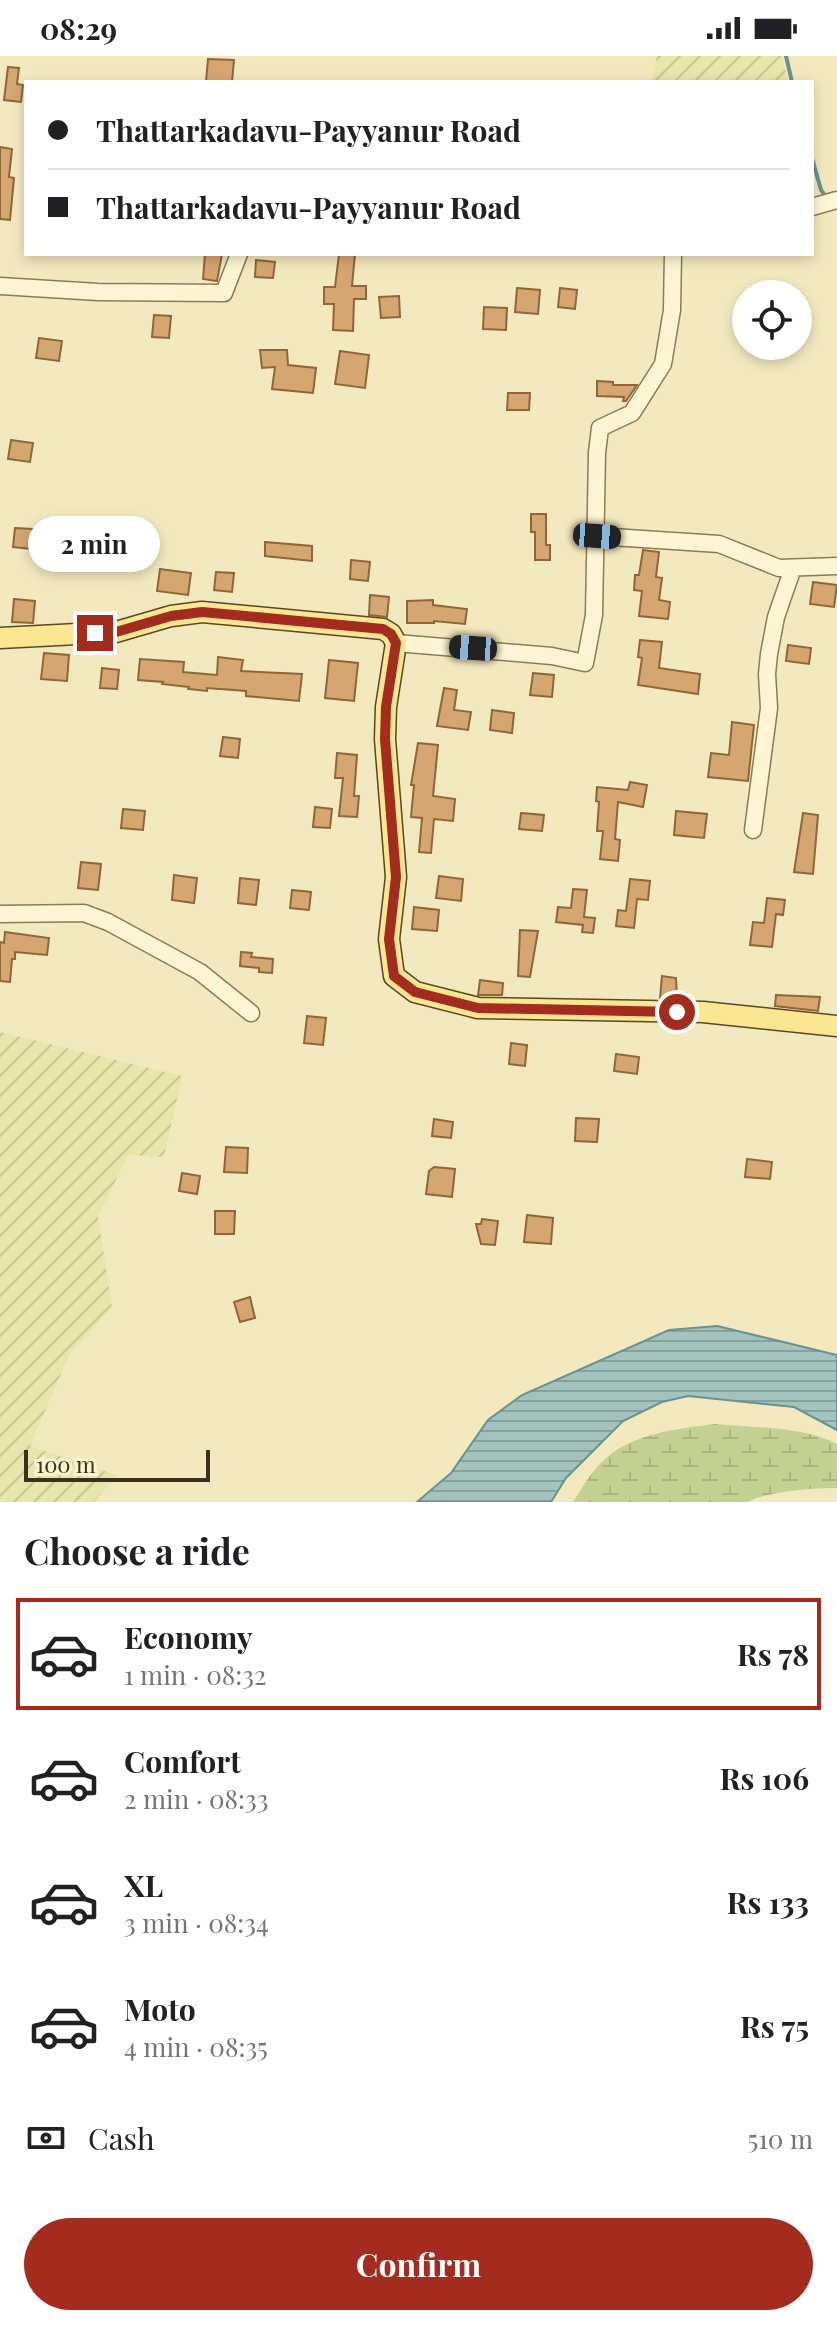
<!DOCTYPE html>
<html lang="en">
<head>
<meta charset="utf-8">
<style>
  :root { --surface:#fff; --page:#f6f6f6; --text:#202124; --muted:#757577; --line:#e0e0e0; --accent:#a42c1e }
  body { margin:0; font-family:"Playfair Display",serif; background:var(--page); color:var(--text); height:100vh; display:flex; flex-direction:column; font-size:30px; white-space:nowrap }
  * { box-sizing:border-box; margin:0 }
  p { font-size:26px; color:var(--muted) }
  .icon { flex:none; width:44px; height:44px; fill:none; stroke:currentColor; stroke-width:2; stroke-linecap:round; stroke-linejoin:round }
  .map { position:relative; height:1446px; overflow:hidden }
  .drawer { display:flex; flex-direction:column; background:var(--surface); flex:1 }
  .drawer>* { flex:none }
  .hud { position:absolute; left:24px; top:24px; width:790px; height:176px; border-radius:0px; box-shadow:0 4px 12px #0003; display:grid; align-content:center; height:176px; padding:0 24px; background:var(--surface) }
  .buttons { position:absolute; left:732px; top:224px; display:grid; gap:16px }
  .buttons a { display:grid; place-items:center; width:80px; height:80px; border-radius:50%; background:var(--surface); box-shadow:0 4px 12px #0003; font-size:40px }
  .scale { position:absolute; left:24px; bottom:20px; width:186px; box-sizing:border-box; padding-left:8px; border:4px solid #3c2f1b; border-top:0; font-size:22px; line-height:28px; white-space:nowrap; color:#3c2f1b; -webkit-text-stroke:6px #f9f2cf; paint-order:stroke }
  .end { position:absolute; width:36px; height:36px; margin:-18px; border:10px solid #a42c1e; background:#fff; box-shadow:0 0 0 4px #fff }
  .from { border-radius:50% }
  .bubble { position:absolute; height:56px; border-radius:28px; background:var(--surface); box-shadow:0 4px 12px #0003; font-size:26px; font-weight:700; line-height:56px; text-align:center }
  .car { position:absolute; width:24px; height:48px; margin:-24px -12px; border-radius:10px; box-shadow:0 0 6px 2px #0007; background:linear-gradient(#222 24%,#8ab4d8 0 40%,#222 0 76%,#8ab4d8 0 86%,#222 0) }
  .hud b { display:flex; align-items:center; gap:28px; height:76px; font-size:30px }
  .hud b+b { border-top:2px solid var(--line) }
  .hud i { width:20px; height:20px; background:var(--text) }
  ul { padding:0; list-style:none }
  li { display:flex; align-items:center; gap:24px; height:112px; margin:0 16px 12px; padding:0 8px; border:4px solid transparent; border-radius:0px }
  li div { flex:1 }
  li b { display:block; font-size:30px }
  li em { font-style:normal; font-weight:700 }
  li.current { border-color:var(--accent) }
  li>.icon { width:72px; height:72px; stroke-width:1.5 }
  h2 { padding:0 24px; font-size:36px; line-height:96px }
  .pay { display:flex; align-items:center; gap:20px; height:88px; padding:0 24px; font-size:30px }
  .pay p { margin-inline-start:auto }
  .primary-button { display:flex; gap:16px; margin-top:auto; padding:16px 24px }
  .primary-button a { flex:1; height:92px; border-radius:48px; background:var(--accent); color:#fff; font-size:32px; font-weight:700; line-height:92px; text-align:center }
  .status { display:flex; justify-content:space-between; align-items:center; height:56px; padding:0 40px; background:var(--surface); direction:ltr }
  .status svg { height:22px; fill:currentColor }
  .map>svg:first-child { display:block }
  .farmland { fill:url(#farmland-furrows) }
  .wetland { fill:url(#wetland-marsh) }
  .water { fill:url(#water-rules); stroke:#68938e; stroke-width:2 }
  .lines { fill:none; stroke-linecap:round; stroke-linejoin:round }
  .stream { stroke:#68938e; stroke-width:4 }
  .building { fill:#d6a670; stroke:#906538; stroke-width:2 }
  .minor-casing { stroke:#8e7a55; stroke-width:19 }
  .major-casing { stroke:#5b462a; stroke-width:23 }
  .minor { stroke:#fdf5d3; stroke-width:16 }
  .major { stroke:#fbe692; stroke-width:20 }
  .route { stroke:#a42c1e; stroke-width:10 }
</style>
</head>
<body>
<div class="status"><b>08:29</b><svg viewBox="0 0 49 12"><path d="M0 12V9h3v3zM5 12V6h3v6zM10 12V3h3v9zM15 12V0h3v12zM26 1h20v11H26zM47 4h2v5h-2z"/></svg></div>
<div class="map">
<svg width="837" height="1446" viewBox="0 0 837 1446">
  <defs>
    <pattern id="farmland-furrows" width="10" height="10" patternUnits="userSpaceOnUse" patternTransform="scale(2)"><rect width="10" height="10" fill="#e9e6ab"/><path d="M-1 1l2-2M0 10L10 0M9 11l2-2" fill="none" stroke="#c9c693"/></pattern>
    <pattern id="wetland-marsh" width="20" height="14" patternUnits="userSpaceOnUse" patternTransform="scale(2)"><rect width="20" height="14" fill="#c3d292"/><path d="M1 5h8M5 5V1M11 12h8M15 12V8" fill="none" stroke="#a8b57d"/></pattern>
    <pattern id="water-rules" width="6" height="5" patternUnits="userSpaceOnUse" patternTransform="scale(2)"><rect width="6" height="5" fill="#a3c4be"/><path d="M0 2.5h6" fill="none" stroke="#86a09a"/></pattern>
  </defs>
  <rect width="100%" height="100%" fill="#f3e9bf"/>
  <path class="farmland" d="M657 0H782L788 26H651Z
    M0 976 182 1020 164 1101 128 1099 98 1161 112 1252 70 1297 30 1390 117 1419 94 1446H0Z"/>
  <path class="wetland" d="M715 1368C755 1372 801 1370 837 1388V1432C811 1432 770 1435 747 1446H573C582 1432 591 1416 603 1405 632 1377 677 1373 715 1368Z"/>
  <path class="water" d="M717 1270 837 1299V1374L794 1351 688 1340 662 1346 623 1365 566 1422 551 1446H417L451 1417 488 1364 522 1339 669 1274Z"/>
  <g class="lines">
    <path class="stream" d="M786 0 792 26
      M812 102 821 134 828 143"/>
  </g>
  <path class="building" d="M208 3 234 4 232 26H206Z
    M8 11 19 12 17 28 23 29 21 46 4 44Z
    M0 91 12 93 9 121 14 122 10 164 0 163Z
    M205 198H222L217 225 203 223Z
    M339 198H355L352 230H366V243H354L353 275 333 274 334 248H324V231H335Z
    M256 204 275 206 273 222 255 221Z
    M517 232 540 234 538 258 515 256Z
    M560 232 577 234 575 253 558 251Z
    M399 240 400 261 381 262 379 241Z
    M484 251 507 252 506 274 483 273Z
    M154 259 171 260 169 282 152 281Z
    M39 282 62 285 59 305 36 302Z
    M260 294H287L288 309 316 312 313 337 272 333 275 311 262 312Z
    M340 295 369 299 365 332 335 328Z
    M597 325 613 326V329H637L626 345H623L624 341 597 340Z
    M508 337H530L529 354H507Z
    M11 384 33 387 30 406 8 403Z
    M531 458H546V489H550V504H535V476H531Z
    M15 472 33 473 31 493 13 491Z
    M265 486 312 490V505L265 500Z
    M643 494 659 496 656 521 662 522 659 544 670 546 668 563 639 560 642 535 634 534 635 519H639Z
    M351 504 370 506 368 525 350 523Z
    M160 513 191 517 188 539 157 535Z
    M216 516 234 517 232 536 214 534Z
    M813 526 837 529 834 551 810 548Z
    M370 539 389 541 387 561 369 559Z
    M14 543 35 545 33 567 12 566Z
    M433 544V549L467 553 465 568 434 565V567H407V545Z
    M640 584 662 586 659 612 700 618 698 638 638 629 642 602 638 601Z
    M788 589 811 592 809 608 786 605Z
    M44 597 69 599 67 625 41 623Z
    M218 601 243 604 241 615 302 618 299 645 246 640V635L207 632V635L188 633 189 631 162 628 163 626 138 624 140 603 184 606 183 616 217 619Z
    M329 604 358 607 354 645 325 642Z
    M102 612 119 614 117 633 100 632Z
    M533 617 554 619 552 641 530 639Z
    M444 632 457 634 454 654 471 656 468 674 437 670Z
    M492 654 514 657 512 677 490 674Z
    M732 666 754 669 748 725 708 721 711 697 729 699Z
    M223 681 240 683 238 702 220 700Z
    M418 687 438 689 433 740 455 743 453 765 434 763 431 797 419 796 422 762 411 761 414 729H411Z
    M337 697 357 699 354 740H359L357 761 339 760 343 722H335Z
    M630 726 647 729 643 751 618 746 615 783 620 784 618 805 600 803 603 775H597L599 746 596 745 597 731 628 734Z
    M315 751 332 753 330 772 313 771Z
    M123 753 145 755 143 774 121 772Z
    M676 755 707 758 704 782 674 779Z
    M521 757 544 759 542 775 519 773Z
    M803 757 818 759 813 818 794 816Z
    M81 806 101 808 98 834 78 832Z
    M174 819 197 822 194 847 172 844Z
    M439 820 463 823 461 845 436 842Z
    M240 822 259 824 256 849 238 847Z
    M630 823 650 825 648 844 637 843 634 872 616 870 618 854 626 855Z
    M573 833 587 834 584 861 595 862 593 877 582 876 583 869 556 866 558 851 571 852Z
    M292 834 311 836 309 854 290 852Z
    M767 842 785 844 783 859 776 858 772 891 750 889 753 866 764 867Z
    M414 851 439 854 437 875 412 873Z
    M520 874 538 875 530 921 518 920Z
    M5 876 49 882 47 899 15 896V903H12L10 926 0 925V886L4 887Z
    M241 896 252 897 251 901 273 903 272 917 259 916V912L240 910Z
    M662 920 676 922 677 943 660 942Z
    M480 924 503 927 502 939H478Z
    M776 939 820 941 818 955 775 950Z
    M307 960 326 962 323 989 304 987Z
    M511 987 527 989 525 1010 509 1008Z
    M616 998 639 1001 637 1018 614 1015Z
    M576 1062 599 1063 597 1086 575 1085Z
    M434 1063 453 1066 451 1082 432 1080Z
    M226 1091 248 1092 247 1117 224 1116Z
    M747 1103 772 1106 770 1123 745 1121Z
    M434 1111 455 1113 452 1141 426 1138 429 1115Z
    M182 1117 200 1120 197 1138 179 1135Z
    M215 1155H235L234 1178H215Z
    M527 1159 553 1162 551 1188 524 1186Z
    M482 1163 498 1165 495 1189 481 1188 476 1168H481Z
    M250 1241 255 1262 240 1266 234 1246Z"/>
  <g class="lines">
    <defs>
      <path id="minor" d="M812 151 837 144
        M0 230 98 236 224 237 239 198
        M597 480 719 488 779 512 837 510
        M396 587 552 600 585 607 594 559 597 397 600 372 632 357 663 308 672 254 673 198
        M753 774 769 652 767 618 769 598 776 561 793 512
        M0 858 84 857 108 866 200 916 251 957"/>
      <path id="major" d="M0 582 116 576 171 560 202 556 383 573 391 578 396 587 386 651 385 683 396 821 389 883 394 920 415 936 478 952 703 956 837 970"/>
    </defs>
    <use href="#minor" class="minor-casing"/>
    <use href="#major" class="major-casing"/>
    <use href="#minor" class="minor"/>
    <use href="#major" class="major"/>
  </g>
  <g class="lines">
    <path class="route" d="M95 577 116 576 171 560 202 556 383 573 391 578 396 587 386 651 385 683 396 821 389 883 394 920 415 936 478 952 677 956"/>
  </g>
</svg>
<div class="buttons">
<a><svg class="icon" aria-label="locate" viewBox="0 0 24 24"><circle cx="12" cy="12" r="6"/><path d="M12 2v4M12 18v4M2 12h4M18 12h4"/></svg></a>
</div>
<div class="scale">100 m</div>
<i class="end from" style="left:677px;top:956px"></i>
<i class="end" style="left:95px;top:577px"></i>
<div class="bubble" style="left:28px;top:460px;width:132px">2 min</div>
<i class="car" style="left:597px;top:480px;rotate:94deg"></i>
<i class="car" style="left:473px;top:592px;rotate:274deg"></i>
<div class="hud">
<b><i class="from"></i>Thattarkadavu-Payyanur Road</b>
<b><i></i>Thattarkadavu-Payyanur Road</b>
</div>
</div>
<section class="drawer">
<h2>Choose a ride</h2>
<ul>
<li class="current"><svg class="icon" aria-label="car" viewBox="0 0 24 24"><path d="M5 17H2v-5l4-1 3-4h7l3 4 3 1v5h-3M9 17h6M6 11h13"/><circle cx="7" cy="17" r="2"/><circle cx="17" cy="17" r="2"/></svg><div><b>Economy</b><p>1 min · 08:32</p></div><em>Rs 78</em></li>
<li><svg class="icon" aria-label="car" viewBox="0 0 24 24"><path d="M5 17H2v-5l4-1 3-4h7l3 4 3 1v5h-3M9 17h6M6 11h13"/><circle cx="7" cy="17" r="2"/><circle cx="17" cy="17" r="2"/></svg><div><b>Comfort</b><p>2 min · 08:33</p></div><em>Rs 106</em></li>
<li><svg class="icon" aria-label="car" viewBox="0 0 24 24"><path d="M5 17H2v-5l4-1 3-4h7l3 4 3 1v5h-3M9 17h6M6 11h13"/><circle cx="7" cy="17" r="2"/><circle cx="17" cy="17" r="2"/></svg><div><b>XL</b><p>3 min · 08:34</p></div><em>Rs 133</em></li>
<li><svg class="icon" aria-label="car" viewBox="0 0 24 24"><path d="M5 17H2v-5l4-1 3-4h7l3 4 3 1v5h-3M9 17h6M6 11h13"/><circle cx="7" cy="17" r="2"/><circle cx="17" cy="17" r="2"/></svg><div><b>Moto</b><p>4 min · 08:35</p></div><em>Rs 75</em></li>
</ul>
<div class="pay"><svg class="icon" aria-label="cash" viewBox="0 0 24 24"><path d="M3 7h18v10H3z"/><circle cx="12" cy="12" r="2"/></svg>Cash<p>510 m</p></div>
<div class="primary-button"><a>Confirm</a></div>
</section>
</body>
</html>
